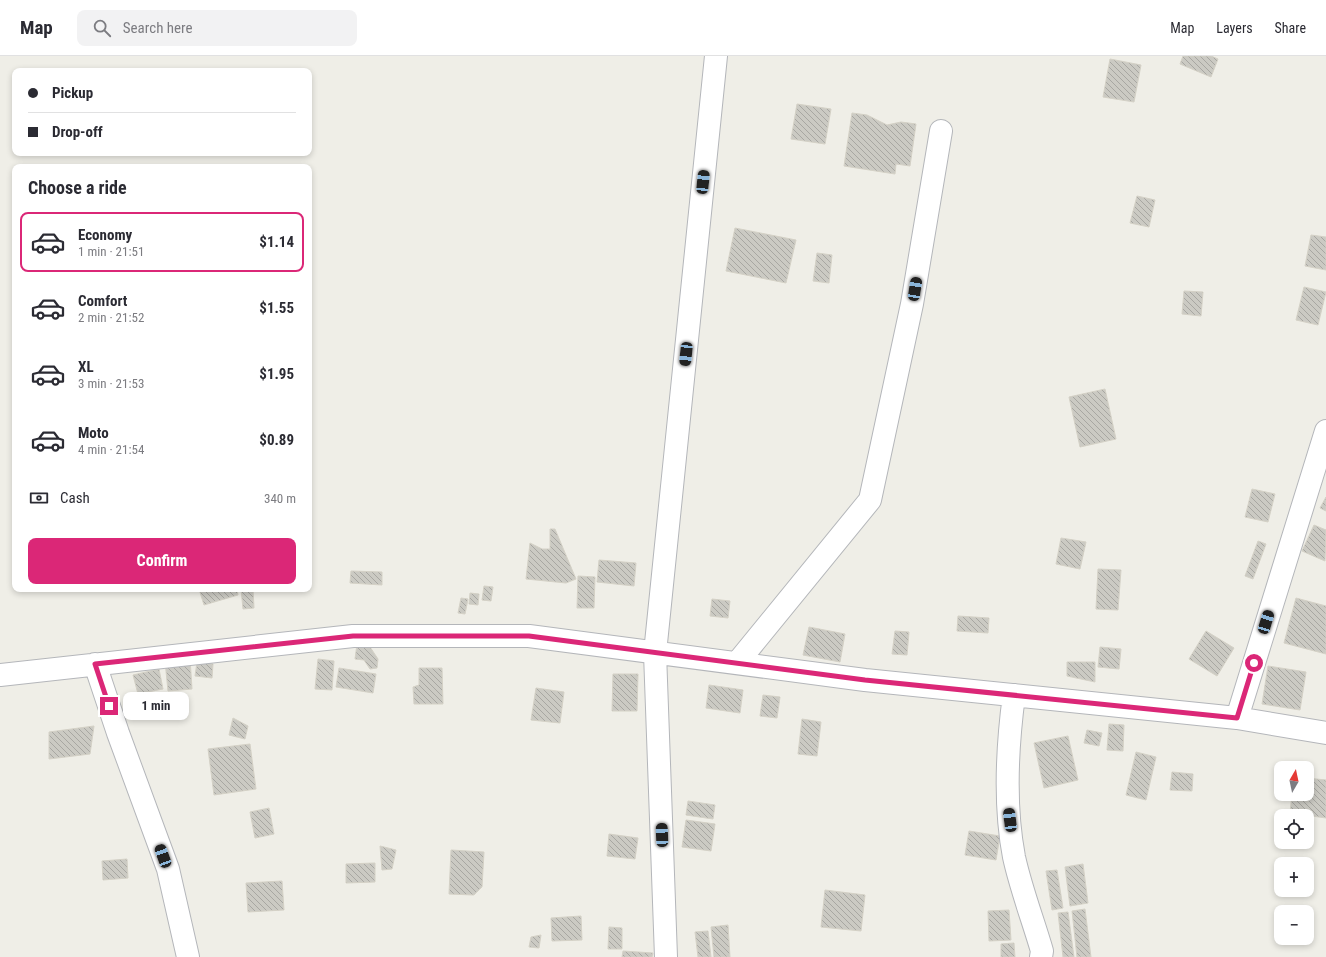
<!DOCTYPE html>
<html lang="en">
<head>
<meta charset="utf-8">
<style>
  :root { --surface:#fff; --page:#f2f2f3; --text:#2b2b33; --muted:#7c7c81; --line:#e1e1e2; --accent:#db2777 }
  body { margin:0; font-family:"Roboto Condensed",sans-serif; background:var(--page); color:var(--text); height:100vh; display:flex; flex-direction:column; font-size:15px; white-space:nowrap }
  * { box-sizing:border-box; margin:0 }
  p { font-size:13px; color:var(--muted) }
  .icon { flex:none; width:22px; height:22px; fill:none; stroke:currentColor; stroke-width:2; stroke-linecap:round; stroke-linejoin:round }
  .map { position:relative; flex:1; overflow:hidden }
  .sheet { position:absolute; left:12px; top:108px; width:300px; height:428px; display:flex; flex-direction:column; background:var(--surface); border-radius:8px; box-shadow:0 2px 6px #0003 }
  .sheet>* { flex:none }
  .hud { position:absolute; left:12px; top:12px; width:300px; height:88px; border-radius:8px; box-shadow:0 2px 6px #0003; display:grid; align-content:center; height:88px; padding:0 16px; background:var(--surface) }
  .needle { width:26px; rotate:9deg }
  .tools { position:absolute; left:1274px; top:705px; display:grid; gap:8px }
  .tools a { display:grid; place-items:center; width:40px; height:40px; border-radius:8px; background:var(--surface); box-shadow:0 2px 6px #0003; font-size:20px }
  .end { position:absolute; width:18px; height:18px; margin:-9px; border:5px solid #db2777; background:#fff; box-shadow:0 0 0 2px #fff }
  .from { border-radius:50% }
  .bubble { position:absolute; height:28px; border-radius:8px; background:var(--surface); box-shadow:0 2px 6px #0003; font-size:13px; font-weight:700; line-height:28px; text-align:center }
  .car { position:absolute; width:12px; height:24px; margin:-12px -6px; border-radius:5px; box-shadow:0 0 3px 1px #0007; background:linear-gradient(#222 24%,#8ab4d8 0 40%,#222 0 76%,#8ab4d8 0 86%,#222 0) }
  .hud b { display:flex; align-items:center; gap:14px; height:38px; font-size:15px }
  .hud b+b { border-top:1px solid var(--line) }
  .hud i { width:10px; height:10px; background:var(--text) }
  ul { padding:0; list-style:none }
  li { display:flex; align-items:center; gap:12px; height:60px; margin:0 8px 6px; padding:0 8px; border:2px solid transparent; border-radius:8px }
  li div { flex:1 }
  li b { display:block; font-size:15px }
  li em { font-style:normal; font-weight:700 }
  li.selected { border-color:var(--accent) }
  li>.icon { width:36px; height:36px; stroke-width:1.5 }
  h2 { padding:0 16px; font-size:18px; line-height:48px }
  .pay { display:flex; align-items:center; gap:10px; height:44px; padding:0 16px; font-size:15px }
  .pay p { margin-inline-start:auto }
  .button { display:flex; gap:8px; margin-top:auto; padding:8px 16px }
  .button a { flex:1; height:46px; border-radius:8px; background:var(--accent); color:#fff; font-size:16px; font-weight:700; line-height:46px; text-align:center }
  header { display:flex; align-items:center; gap:24px; box-sizing:border-box; height:56px; padding:0 20px; background:var(--surface); border-bottom:1px solid var(--line) }
  header strong { font-size:19px }
  nav { display:flex; gap:22px; margin-inline-start:auto; font-size:14px }
  .search { width:280px; height:36px; background:var(--page); display:flex; align-items:center; gap:10px; box-sizing:border-box; padding:0 14px; border-radius:8px; color:var(--muted); font-size:15px }
  .map>svg:first-child { display:block }
  .building { fill:url(#building-back-hatch); stroke:#d4d1c6 }
  .lines { fill:none; stroke-linecap:round; stroke-linejoin:round }
  .minor-casing { stroke:#b4b6ba; stroke-width:24 }
  .minor { stroke:#fff; stroke-width:22 }
  .route { stroke:#db2777; stroke-width:5 }
</style>
</head>
<body>
<header>
<strong>Map</strong>
<div class="search"><svg class="icon" aria-label="search" viewBox="0 0 24 24"><circle cx="10" cy="10" r="6"/><path d="M15 15l6 6"/></svg>Search here</div>
<nav><a>Map</a><a>Layers</a><a>Share</a></nav>
</header>
<div class="map">
<svg width="1326" height="901" viewBox="0 0 1326 901">
  <defs>
    <pattern id="building-back-hatch" width="6" height="6" patternUnits="userSpaceOnUse"><rect width="6" height="6" fill="#cbcac3"/><path d="M-1 5l2 2M0 0l6 6M5-1l2 2" fill="none" stroke="#a8a7a2"/></pattern>
  </defs>
  <rect width="100%" height="100%" fill="#efeee7"/>
  <path class="building" d="M1183 0H1211L1218 3 1211 21 1180 8Z
    M1110 3 1141 9 1134 46 1103 41Z
    M797 48 831 53 825 88 791 83Z
    M852 57 867 59 887 69 901 66 916 68 910 110 896 108 895 118 844 110Z
    M1137 140 1155 144 1149 171 1130 167Z
    M735 172 796 184 786 227 726 215Z
    M1311 179 1326 181V214L1305 210Z
    M817 197 832 199 829 227 813 225Z
    M1304 231 1326 236 1318 269 1296 264Z
    M1184 235 1203 236 1201 260 1182 258Z
    M1105 333 1116 383 1080 391 1069 341Z
    M1252 433 1275 438 1268 466 1245 461Z
    M1326 441V455L1320 452Z
    M1314 469 1326 474 1325 505 1302 495Z
    M550 473H555L576 523 566 527 526 523 530 487 542 493H550Z
    M1061 482 1086 486 1080 513 1056 508Z
    M1258 485 1266 488 1253 523 1245 520Z
    M599 504 636 507 634 530 597 526Z
    M1098 513 1121 514 1118 554 1096 553Z
    M351 515 382 516V529L350 527Z
    M578 520 595 521 594 552H577Z
    M484 530 493 531 491 545 482 544Z
    M199 533H237L238 539 204 549Z
    M241 533H253L254 552 243 553Z
    M470 537 479 538 478 549 469 548Z
    M461 542 468 543 465 558 458 557Z
    M1296 542 1326 550V598L1284 587Z
    M712 543 730 545 728 562 710 560Z
    M958 560 989 562 988 577 957 575Z
    M809 571 845 578 840 606 803 599Z
    M895 575 909 576 907 599 892 598Z
    M1206 575 1234 592 1217 620 1189 603Z
    M357 588 370 591 378 603 377 612 370 613 364 604 355 603Z
    M1100 591 1121 593 1119 613 1098 611Z
    M190 602 192 633 168 635 165 605Z
    M318 603 334 605 332 634 315 633Z
    M197 606 213 608 212 622 195 620Z
    M1067 606H1095V626L1067 620Z
    M1268 610 1306 616 1300 654 1262 648Z
    M339 612 376 618 373 637 336 631Z
    M419 612H442L443 648H414L413 631 419 629Z
    M159 613 163 633 138 638 133 619Z
    M613 618H638L637 655H612Z
    M709 629 743 634 740 657 706 652Z
    M536 632 564 636 560 667 531 664Z
    M763 639 780 641 777 662 760 660Z
    M233 662 248 670 245 683 229 679Z
    M802 663 821 666 817 700 798 698Z
    M1109 668 1124 669 1123 695 1107 694Z
    M94 670 90 698 49 703V676Z
    M1087 674 1102 677 1099 690 1084 687Z
    M1068 680 1078 724 1044 732 1034 687Z
    M250 688 256 733 214 739 208 693Z
    M1136 696 1156 701 1146 744 1126 739Z
    M1172 716 1193 718 1192 735 1170 734Z
    M1307 722 1326 724V762L1290 757 1292 738H1307Z
    M688 745 715 749 713 763 686 759Z
    M269 752 274 778 255 782 250 756Z
    M686 764 715 768 711 795 682 791Z
    M969 775 1000 780 996 804 965 799Z
    M609 778 638 782 635 803 607 800Z
    M380 790 396 794 392 813 382 814Z
    M451 794 484 796 482 831 474 839 449 838Z
    M127 803 128 822 103 824 102 805Z
    M375 807V826L346 827V808Z
    M1083 808 1088 847 1070 850 1065 811Z
    M1057 814 1063 852 1052 854 1046 815Z
    M282 825 284 854 248 856 246 827Z
    M825 834 865 839 861 875 821 871Z
    M1085 853 1091 901H1077L1072 855Z
    M1009 854 1011 884 989 885 988 855Z
    M1068 856 1074 901H1063L1058 857Z
    M581 860 582 884 552 885 551 862Z
    M728 869 730 901H714L711 871Z
    M609 871 622 872V893H608Z
    M708 875 711 901H698L695 876Z
    M541 879 539 892 529 891 531 881Z
    M1014 887 1015 901H1001V888Z
    M623 895 653 897 652 901H622Z"/>
  <g class="lines">
    <defs>
      <path id="minor" d="M737 607 870 444 912 248 941 75
        M95 608 118 677 168 813 188 901
        M0 619 353 580H529L865 624 1237 662 1326 677
        M1014 639C1007 692 1004 749 1014 801 1021 833 1033 864 1042 895L1041 901
        M1237 662 1326 375
        M666 901 655 597 716 0"/>
    </defs>
    <use href="#minor" class="minor-casing"/>
    <use href="#minor" class="minor"/>
  </g>
  <g class="lines">
    <path class="route" d="M109 650 95 608 353 580H529L865 624 1237 662 1254 607"/>
  </g>
</svg>
<div class="tools">
<a><svg class="needle" viewBox="-14 -14 28 28"><path d="M0-13l5 13h-10z" fill="#e53935"/><path d="M0 13l5-13h-10z" fill="#7c7c81"/></svg></a>
<a><svg class="icon" aria-label="locate" viewBox="0 0 24 24"><circle cx="12" cy="12" r="6"/><path d="M12 2v4M12 18v4M2 12h4M18 12h4"/></svg></a>
<a>+</a>
<a>−</a>
</div>
<i class="end from" style="left:1254px;top:607px"></i>
<i class="end" style="left:109px;top:650px"></i>
<div class="bubble" style="left:123px;top:636px;width:66px">1 min</div>
<i class="car" style="left:703px;top:126px;rotate:6deg"></i>
<i class="car" style="left:915px;top:233px;rotate:9deg"></i>
<i class="car" style="left:686px;top:298px;rotate:186deg"></i>
<i class="car" style="left:1266px;top:566px;rotate:17deg"></i>
<i class="car" style="left:1010px;top:764px;rotate:353deg"></i>
<i class="car" style="left:662px;top:779px;rotate:358deg"></i>
<i class="car" style="left:163px;top:800px;rotate:340deg"></i>
<div class="hud">
<b><i class="from"></i>Pickup</b>
<b><i></i>Drop-off</b>
</div>
<section class="sheet">
<h2>Choose a ride</h2>
<ul>
<li class="selected"><svg class="icon" aria-label="car" viewBox="0 0 24 24"><path d="M5 17H2v-5l4-1 3-4h7l3 4 3 1v5h-3M9 17h6M6 11h13"/><circle cx="7" cy="17" r="2"/><circle cx="17" cy="17" r="2"/></svg><div><b>Economy</b><p>1 min · 21:51</p></div><em>$1.14</em></li>
<li><svg class="icon" aria-label="car" viewBox="0 0 24 24"><path d="M5 17H2v-5l4-1 3-4h7l3 4 3 1v5h-3M9 17h6M6 11h13"/><circle cx="7" cy="17" r="2"/><circle cx="17" cy="17" r="2"/></svg><div><b>Comfort</b><p>2 min · 21:52</p></div><em>$1.55</em></li>
<li><svg class="icon" aria-label="car" viewBox="0 0 24 24"><path d="M5 17H2v-5l4-1 3-4h7l3 4 3 1v5h-3M9 17h6M6 11h13"/><circle cx="7" cy="17" r="2"/><circle cx="17" cy="17" r="2"/></svg><div><b>XL</b><p>3 min · 21:53</p></div><em>$1.95</em></li>
<li><svg class="icon" aria-label="car" viewBox="0 0 24 24"><path d="M5 17H2v-5l4-1 3-4h7l3 4 3 1v5h-3M9 17h6M6 11h13"/><circle cx="7" cy="17" r="2"/><circle cx="17" cy="17" r="2"/></svg><div><b>Moto</b><p>4 min · 21:54</p></div><em>$0.89</em></li>
</ul>
<div class="pay"><svg class="icon" aria-label="cash" viewBox="0 0 24 24"><path d="M3 7h18v10H3z"/><circle cx="12" cy="12" r="2"/></svg>Cash<p>340 m</p></div>
<div class="button"><a>Confirm</a></div>
</section>
</div>
</body>
</html>
